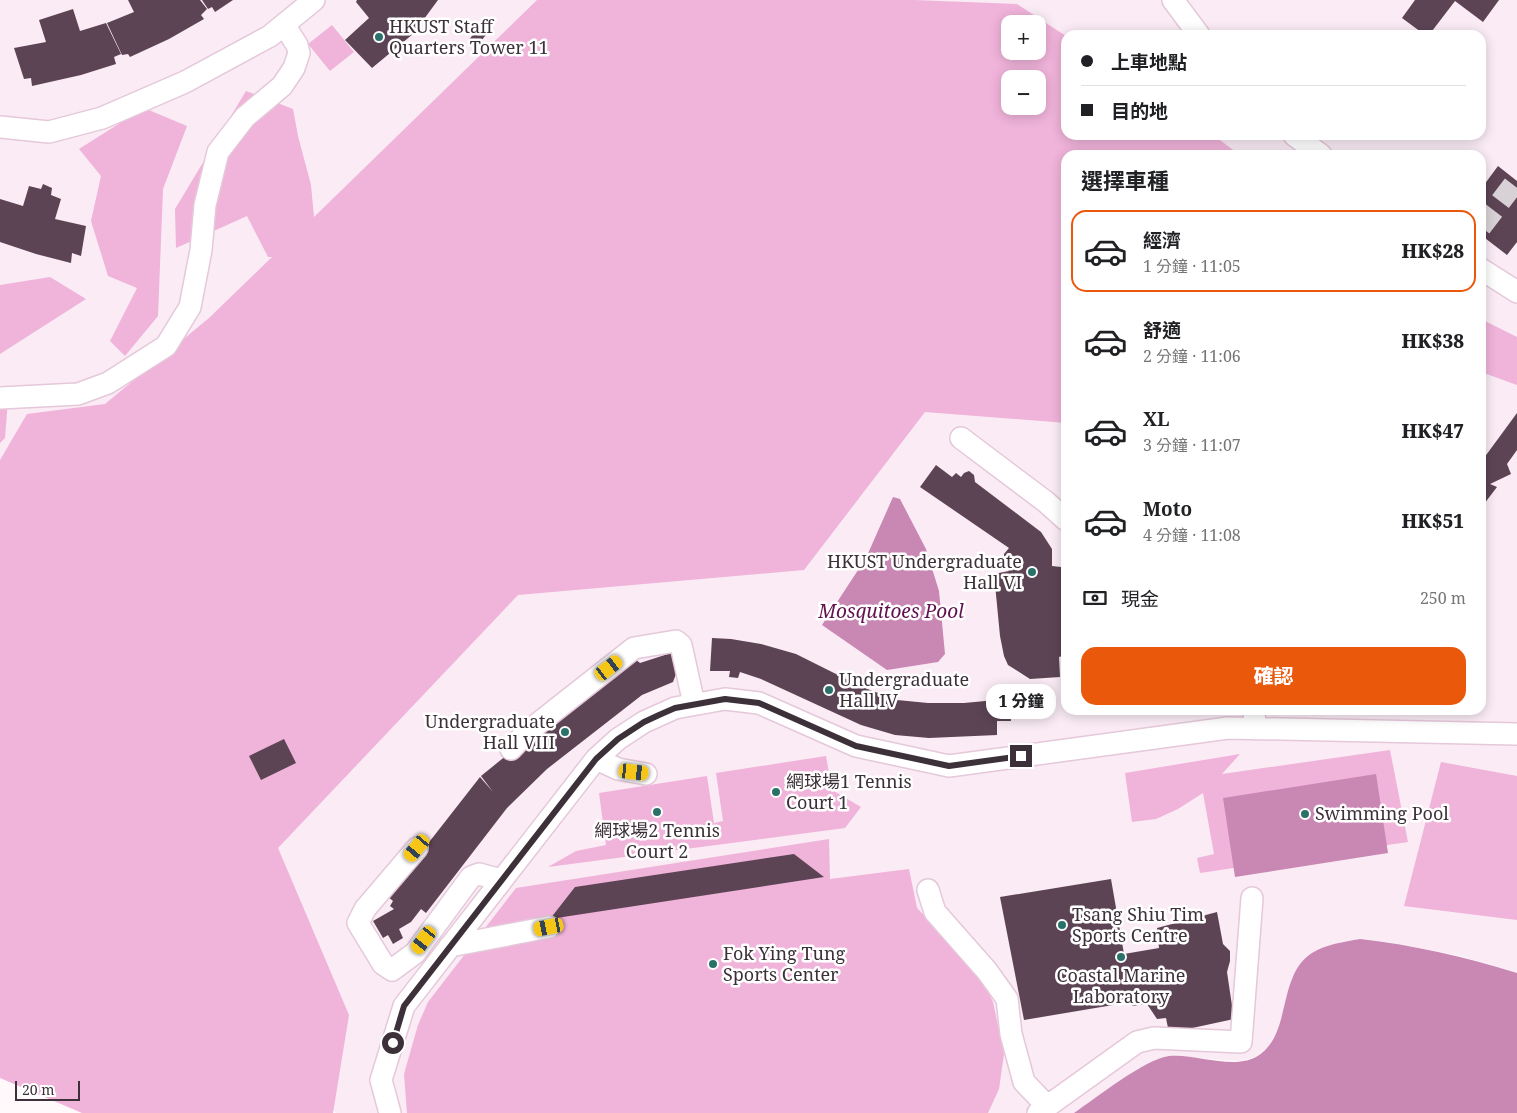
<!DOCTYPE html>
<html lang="zh-TW">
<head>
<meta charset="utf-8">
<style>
  :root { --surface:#fff; --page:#f6f6f6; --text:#202124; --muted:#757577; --line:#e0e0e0; --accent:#ea580c }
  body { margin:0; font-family:"Noto Serif","Noto Sans TC",serif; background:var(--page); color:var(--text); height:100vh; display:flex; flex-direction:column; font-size:19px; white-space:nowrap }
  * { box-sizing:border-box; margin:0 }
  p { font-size:16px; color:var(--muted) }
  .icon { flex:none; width:28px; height:28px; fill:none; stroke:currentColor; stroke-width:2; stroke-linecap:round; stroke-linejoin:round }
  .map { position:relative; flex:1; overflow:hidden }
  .panel { position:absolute; left:1061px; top:150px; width:425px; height:565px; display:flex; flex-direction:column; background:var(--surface); border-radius:15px; box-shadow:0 2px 12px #0003 }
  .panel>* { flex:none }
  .hud { position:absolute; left:1061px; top:30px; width:425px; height:110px; border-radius:15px; box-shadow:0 2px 12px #0003; display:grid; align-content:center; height:110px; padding:0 20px; background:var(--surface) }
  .buttons { position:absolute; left:1001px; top:15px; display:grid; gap:10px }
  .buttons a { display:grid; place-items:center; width:45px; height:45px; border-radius:10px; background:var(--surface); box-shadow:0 2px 12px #0003; font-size:25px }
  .scale { position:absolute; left:15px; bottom:12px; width:65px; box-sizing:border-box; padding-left:5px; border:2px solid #3d3139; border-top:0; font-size:14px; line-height:18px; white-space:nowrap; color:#3d3139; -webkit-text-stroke:4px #fff; paint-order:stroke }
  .end { position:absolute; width:22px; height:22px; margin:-11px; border:6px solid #3d3139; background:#fff; box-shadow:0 0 0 2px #fff }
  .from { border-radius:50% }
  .bubble { position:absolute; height:35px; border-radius:15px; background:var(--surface); box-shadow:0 2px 12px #0003; font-size:16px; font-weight:800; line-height:35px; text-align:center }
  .car { position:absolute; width:15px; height:30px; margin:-15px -8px; border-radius:6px; box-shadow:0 0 4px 1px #0007; background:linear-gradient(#f5c518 24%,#345 0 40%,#f5c518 0 76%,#345 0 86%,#f5c518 0) }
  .hud b { display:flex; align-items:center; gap:18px; height:48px; font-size:19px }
  .hud b+b { border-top:1px solid var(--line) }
  .hud i { width:12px; height:12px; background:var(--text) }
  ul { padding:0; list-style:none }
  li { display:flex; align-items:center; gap:15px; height:82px; margin:0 10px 8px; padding:0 10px; border:2px solid transparent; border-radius:15px }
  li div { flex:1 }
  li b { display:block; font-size:19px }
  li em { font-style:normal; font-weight:800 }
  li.active { border-color:var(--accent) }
  li>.icon { width:45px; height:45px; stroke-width:1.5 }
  h2 { padding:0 20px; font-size:22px; line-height:60px }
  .pay { display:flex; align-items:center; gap:12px; height:55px; padding:0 20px; font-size:19px }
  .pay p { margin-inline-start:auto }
  .action { display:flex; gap:10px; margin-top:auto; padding:10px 20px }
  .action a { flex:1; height:58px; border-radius:15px; background:var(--accent); color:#fff; font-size:20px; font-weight:800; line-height:58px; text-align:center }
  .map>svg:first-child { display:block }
  .built { fill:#faebf4; fill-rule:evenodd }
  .green { fill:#f0b3da; fill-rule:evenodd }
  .water { fill:#c987b3 }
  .building { fill:#5c4454 }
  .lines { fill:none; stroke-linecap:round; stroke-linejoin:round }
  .minor-tunnel { stroke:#d8d1d5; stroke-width:21; stroke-dasharray:21 11; stroke-linecap:butt }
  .minor-casing { stroke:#e5c8da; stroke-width:24 }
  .minor { stroke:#fff; stroke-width:21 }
  .route { stroke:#3d3139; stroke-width:6 }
  .poi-dot { fill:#2a7269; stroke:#fff; stroke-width:2 }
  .labels { text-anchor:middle; stroke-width:5; stroke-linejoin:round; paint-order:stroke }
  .poi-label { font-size:18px; fill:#3d3139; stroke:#fff; text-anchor:start }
  .water-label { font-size:19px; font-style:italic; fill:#61114d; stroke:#fff }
</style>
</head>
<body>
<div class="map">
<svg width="1517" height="1113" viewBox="0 0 1517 1113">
  <rect width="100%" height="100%" fill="#fff9fc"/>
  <path class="built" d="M0 0H1517V973L1461 956 1392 943 1360 939 1283 1012 1277 1031 1268 1047 1255 1057 1239 1061 1168 1056 1138 1069 1074 1113H336L274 1039 0 986ZM1010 24H1038V51H1010ZM1066 35H1481V135H1066ZM1010 79H1038V106H1010ZM1066 155H1481V710H1066Z"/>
  <path class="green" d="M537 0H914L1017 4 1066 36V135H1213L1240 155H1066V423L925 412 804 570 518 595 278 848 349 1015 333 1113H82L0 1078V460L27 414 105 404 209 318 272 257H268L247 216 176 248 175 209 246 91 293 109 298 136 311 185 314 217ZM1010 24H1038V51H1010ZM1010 79H1038V106H1010Z
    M332 25 354 52 330 71 308 44Z
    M144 108 187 126 163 189 158 316 125 356 110 341 137 288 108 276 91 221 101 176 79 149Z
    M50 277 86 299 0 354V285Z
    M1481 319 1517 337V385L1481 372Z
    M0 398 8 399 5 438 0 443Z
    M1390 750 1408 842 1200 873 1197 858 1214 854 1203 793 1178 809 1156 819 1132 822 1125 773 1240 754 1222 774Z
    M826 756 832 790 861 807 845 828 548 867 576 851 606 845 599 793 707 776 714 823 723 821 716 773Z
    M1441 762 1517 776V920L1404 906Z
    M829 839 830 879 909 869 917 908 978 971 993 1002 1004 1054 999 1089 988 1113H407L404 1074 418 1025 428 1002 516 888Z"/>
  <path class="water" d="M893 497 900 499 926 549 939 591 945 654 938 662 887 670 822 625 866 558Z
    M1376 774 1388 853 1235 877 1223 798Z
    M1360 939C1413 945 1466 957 1517 973V1113H1074C1096 1098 1145 1059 1169 1056 1194 1053 1232 1070 1256 1057 1293 1036 1276 976 1312 953 1326 944 1344 942 1360 939Z"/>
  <path class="building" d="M128 0H200L207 9 201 15 204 19 169 39 130 57 128 54 122 55 107 23 134 12Z
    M202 0H233L215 12 212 7 208 9Z
    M357 0H438L413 34 372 68 345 40 369 18 356 2Z
    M1415 0H1499L1483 22 1455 1 1429 35H1425L1402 18Z
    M73 9 80 31 106 23 121 54 114 57 116 64 81 75 32 86 31 78 24 79 14 48 46 42 39 20Z
    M482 23 490 30 476 47 468 41Z
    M1498 166 1517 181V242L1507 255 1481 235V189Z
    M43 184 52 188 51 195 61 199 55 219 86 226 81 256 72 253 71 263 36 254 0 242V199L23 206 29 186 41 189Z
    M1517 413V450L1507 464 1511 474 1490 484 1497 487 1481 508V462Z
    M936 465 952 477 956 473 961 477 964 473 969 471 974 475 975 482 1041 532 1052 549V566L1061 567 1066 618V655L1059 657 1060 677 1030 679 1008 665 1004 656 1000 636 994 574 1009 571 1004 563V554L1009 548 920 487Z
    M712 638 731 639 761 644 796 654 862 687 897 700 928 703H964L996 700 998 712 1010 711 1011 721H997V735L929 738 895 735 861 725 761 679 740 672 738 678 729 677 730 671H710Z
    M671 653 676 674 673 682 642 695 547 769 507 808 426 913 421 909 411 922 399 929 403 938 393 944 388 935 383 938 373 921 394 909 390 906 393 901 387 896 480 777 493 792 481 776 630 655 640 663Z
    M284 739 296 763 261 780 249 756Z
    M794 854 824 877 550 919 575 887Z
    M1111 879 1124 954 1159 948 1157 928 1217 912 1223 944 1230 951V961L1227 972 1234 1019 1169 1033 1166 1018 1157 1019 1147 1004 1132 1006 1131 1002 1024 1020 1000 897Z"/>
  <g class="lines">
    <path class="minor-tunnel" d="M1481 227 1517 180"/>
    <defs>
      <path id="minor" d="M1173 0 1199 35
        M0 127 49 132 102 118 185 82 270 36 314 0
        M1294 135 1321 155
        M1481 269 1517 292
        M0 398 78 394 108 383 166 346 190 307 201 250 205 205 218 152 245 117 282 86 294 68 299 53 297 45 284 25
        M961 438 1046 502 1066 520
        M1254 710 1255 729
        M511 749 526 733 634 648 676 641 681 645 694 704
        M596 759 618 769 646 774
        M417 848 365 909 358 923 383 964 392 970 415 953 471 877 479 874 501 880
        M928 890 935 912 987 971 1007 999 1011 1034 1024 1082 1047 1106
        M450 946 549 927
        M390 1113 381 1080 404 1006 596 759 618 739 644 722 675 708 725 699 759 703 856 746 949 766 1228 728 1517 734
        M1038 1113 1137 1042 1154 1038 1241 1042 1252 898"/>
    </defs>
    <use href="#minor" class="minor-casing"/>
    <use href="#minor" class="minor"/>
  </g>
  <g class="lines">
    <path class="route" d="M393 1043 404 1006 596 759 618 739 644 722 659 715 675 708 725 699 759 703 856 746 949 766 1021 756"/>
  </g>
  <g class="poi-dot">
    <circle cx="379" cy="37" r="5"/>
    <circle cx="1032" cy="572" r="5"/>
    <circle cx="829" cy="690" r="5"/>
    <circle cx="565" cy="732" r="5"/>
    <circle cx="776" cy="792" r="5"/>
    <circle cx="657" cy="812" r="5"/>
    <circle cx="1305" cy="814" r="5"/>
    <circle cx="1062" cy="925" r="5"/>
    <circle cx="1121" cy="957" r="5"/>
    <circle cx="713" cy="964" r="5"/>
  </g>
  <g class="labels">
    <g class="poi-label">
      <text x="389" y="33">HKUST Staff<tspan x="389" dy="21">Quarters Tower 11</tspan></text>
      <text x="1022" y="568" text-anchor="end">HKUST Undergraduate<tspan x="1022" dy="21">Hall VI</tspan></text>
      <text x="839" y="686">Undergraduate<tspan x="839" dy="21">Hall IV</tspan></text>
      <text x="555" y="728" text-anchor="end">Undergraduate<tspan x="555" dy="21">Hall VIII</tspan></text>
      <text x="786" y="788">網球場1 Tennis<tspan x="786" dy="21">Court 1</tspan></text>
      <text x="1315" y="820">Swimming Pool</text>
      <text x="657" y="837" text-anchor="middle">網球場2 Tennis<tspan x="657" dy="21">Court 2</tspan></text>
      <text x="1072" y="921">Tsang Shiu Tim<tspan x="1072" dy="21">Sports Centre</tspan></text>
      <text x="723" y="960">Fok Ying Tung<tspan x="723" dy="21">Sports Center</tspan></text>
      <text x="1121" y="982" text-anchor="middle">Coastal Marine<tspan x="1121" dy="21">Laboratory</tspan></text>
    </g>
    <g class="water-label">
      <text x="891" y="618">Mosquitoes Pool</text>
    </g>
  </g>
</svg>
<div class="buttons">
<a>+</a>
<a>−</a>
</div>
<div class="scale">20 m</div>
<i class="end from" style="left:393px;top:1043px"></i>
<i class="end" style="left:1021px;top:756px"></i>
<div class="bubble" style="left:986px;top:684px;width:70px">1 分鐘</div>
<i class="car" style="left:609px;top:668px;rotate:52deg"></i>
<i class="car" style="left:634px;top:772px;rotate:96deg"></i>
<i class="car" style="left:417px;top:848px;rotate:220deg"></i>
<i class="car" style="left:549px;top:927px;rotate:259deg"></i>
<i class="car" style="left:424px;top:940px;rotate:217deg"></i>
<div class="hud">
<b><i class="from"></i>上車地點</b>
<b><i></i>目的地</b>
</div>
<section class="panel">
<h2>選擇車種</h2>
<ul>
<li class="active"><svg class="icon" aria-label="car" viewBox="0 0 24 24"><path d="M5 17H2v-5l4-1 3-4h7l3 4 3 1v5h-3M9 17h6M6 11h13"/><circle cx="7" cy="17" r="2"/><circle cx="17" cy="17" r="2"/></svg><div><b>經濟</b><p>1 分鐘 · 11:05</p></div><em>HK$28</em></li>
<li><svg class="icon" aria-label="car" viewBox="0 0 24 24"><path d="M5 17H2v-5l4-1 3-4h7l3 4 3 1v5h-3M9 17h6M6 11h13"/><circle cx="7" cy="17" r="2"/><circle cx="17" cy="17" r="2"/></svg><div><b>舒適</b><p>2 分鐘 · 11:06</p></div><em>HK$38</em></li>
<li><svg class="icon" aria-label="car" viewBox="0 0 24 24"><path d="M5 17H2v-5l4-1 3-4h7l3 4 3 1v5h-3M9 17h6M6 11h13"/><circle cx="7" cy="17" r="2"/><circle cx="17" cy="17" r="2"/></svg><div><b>XL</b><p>3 分鐘 · 11:07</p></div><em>HK$47</em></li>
<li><svg class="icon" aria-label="car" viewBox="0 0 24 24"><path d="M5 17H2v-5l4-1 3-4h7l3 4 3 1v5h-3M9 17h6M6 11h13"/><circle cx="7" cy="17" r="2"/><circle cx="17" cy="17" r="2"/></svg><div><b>Moto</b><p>4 分鐘 · 11:08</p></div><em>HK$51</em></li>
</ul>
<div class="pay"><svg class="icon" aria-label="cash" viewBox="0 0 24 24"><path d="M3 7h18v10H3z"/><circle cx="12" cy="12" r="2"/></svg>現金<p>250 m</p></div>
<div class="action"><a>確認</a></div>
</section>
</div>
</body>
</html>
